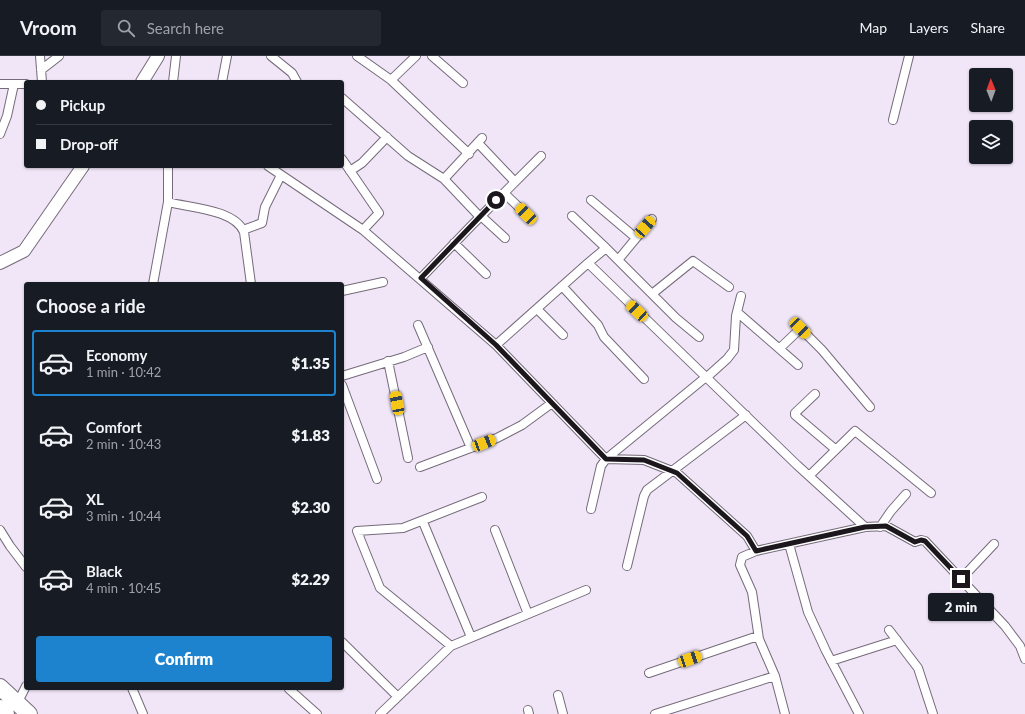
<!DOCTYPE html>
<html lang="en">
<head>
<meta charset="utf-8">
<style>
  :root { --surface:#171b24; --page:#242831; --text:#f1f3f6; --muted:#9ea1a6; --line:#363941; --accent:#1e83ce }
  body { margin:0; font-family:Lato,sans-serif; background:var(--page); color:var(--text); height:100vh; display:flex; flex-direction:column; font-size:15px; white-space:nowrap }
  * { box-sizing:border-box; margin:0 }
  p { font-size:13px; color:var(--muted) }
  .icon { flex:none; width:22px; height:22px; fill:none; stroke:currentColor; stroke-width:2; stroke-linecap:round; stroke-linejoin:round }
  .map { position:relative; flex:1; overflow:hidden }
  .details { position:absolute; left:24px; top:226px; width:320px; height:408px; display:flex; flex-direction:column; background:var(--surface); border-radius:4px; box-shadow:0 1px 3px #0004 }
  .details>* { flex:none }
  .top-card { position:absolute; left:24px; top:24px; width:320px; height:88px; border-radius:4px; box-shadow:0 1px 3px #0004; display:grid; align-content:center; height:88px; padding:0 12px; background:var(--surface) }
  .needle { width:26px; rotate:359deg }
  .tools { position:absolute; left:969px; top:12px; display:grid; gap:8px }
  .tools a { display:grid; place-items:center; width:44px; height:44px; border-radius:4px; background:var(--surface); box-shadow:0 1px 3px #0004; font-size:20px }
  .end { position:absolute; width:18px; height:18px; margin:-9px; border:5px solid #1b171d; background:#fff; box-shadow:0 0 0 2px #fff }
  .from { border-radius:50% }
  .bubble { position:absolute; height:28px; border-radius:4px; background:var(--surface); box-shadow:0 1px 3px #0004; font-size:13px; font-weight:800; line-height:28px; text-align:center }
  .car { position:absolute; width:12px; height:24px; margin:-12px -6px; border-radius:5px; box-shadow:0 0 3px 1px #0007; background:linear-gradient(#f5c518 24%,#345 0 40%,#f5c518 0 76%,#345 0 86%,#f5c518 0) }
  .top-card b { display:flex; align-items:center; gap:14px; height:38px; font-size:15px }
  .top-card b+b { border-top:1px solid var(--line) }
  .top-card i { width:10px; height:10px; background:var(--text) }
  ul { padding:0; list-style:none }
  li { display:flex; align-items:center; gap:12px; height:66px; margin:0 8px 6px; padding:0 4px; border:2px solid transparent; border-radius:4px }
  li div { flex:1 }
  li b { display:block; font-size:15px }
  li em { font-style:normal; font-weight:800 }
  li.active { border-color:var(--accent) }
  li>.icon { width:36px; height:36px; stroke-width:1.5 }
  h2 { padding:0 12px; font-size:18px; line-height:48px }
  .action { display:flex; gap:8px; margin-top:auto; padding:8px 12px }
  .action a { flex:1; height:46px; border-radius:4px; background:var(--accent); color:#fff; font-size:16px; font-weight:800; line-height:46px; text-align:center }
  header { display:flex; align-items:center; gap:24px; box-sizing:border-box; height:56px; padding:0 20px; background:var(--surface); border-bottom:1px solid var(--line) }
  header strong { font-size:19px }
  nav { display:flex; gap:22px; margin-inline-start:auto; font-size:14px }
  .search { width:280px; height:36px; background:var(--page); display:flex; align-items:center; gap:10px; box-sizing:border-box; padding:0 14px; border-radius:4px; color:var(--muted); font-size:15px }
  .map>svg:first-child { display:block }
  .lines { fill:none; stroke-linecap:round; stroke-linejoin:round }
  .street-casing { stroke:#756b7a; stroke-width:10 }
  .secondary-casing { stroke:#756b7a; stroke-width:14 }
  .highway-casing { stroke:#756b7a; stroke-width:18 }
  .street { stroke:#fff; stroke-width:8 }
  .secondary { stroke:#fff; stroke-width:12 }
  .highway { stroke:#fff; stroke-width:16 }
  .route { stroke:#1b171d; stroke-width:5 }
</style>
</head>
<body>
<header>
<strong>Vroom</strong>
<div class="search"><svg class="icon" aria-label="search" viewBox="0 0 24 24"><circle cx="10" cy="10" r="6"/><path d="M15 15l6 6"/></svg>Search here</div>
<nav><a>Map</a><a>Layers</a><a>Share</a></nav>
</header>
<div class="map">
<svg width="1025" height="658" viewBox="0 0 1025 658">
  <rect width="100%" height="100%" fill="#f1e6f7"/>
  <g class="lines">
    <defs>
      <path id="street" d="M40 0 42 26
        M271 0 292 17 297 26
        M357 0 391 24 469 98
        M432 0 463 27
        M41 14 59 0
        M391 24 416 0
        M173 26 176 0
        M222 26 227 0
        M0 28H14
        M342 42 408 100 444 123 480 161
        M893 64 909 0
        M0 78 7 60 14 28H26
        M478 87 515 126
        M342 103 379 157 363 174
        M268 110 363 174 496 289 588 207 797 409 865 471
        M350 115 362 107 387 81
        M444 123 482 82
        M504 137 526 158
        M591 144 636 182
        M168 146C190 152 234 153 244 176L251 228
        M481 160 505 182
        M572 160 606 192
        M243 174 262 167 265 151 281 119
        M454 187 486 218
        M618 204 652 163
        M588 207 606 192 676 262 699 281
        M421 222 471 170 541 100
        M153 228 168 146V110
        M562 230 598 269 604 281 644 323
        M342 235 383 226
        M652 238 693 205 729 231
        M537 253 563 279
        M737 256 741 240
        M418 269 471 392
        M798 270 822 294 870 351
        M496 289 606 403 644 404 677 417 747 480 756 495
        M780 292 801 272
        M388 305 408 402
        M342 320 404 301 428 291
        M707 321 727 303 734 294 736 260 737 256 798 309
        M342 329 377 423
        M815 338 795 357V359L835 393
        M420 411 497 382 522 369 552 347
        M809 420 855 375 931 437
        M591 453 601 410 606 403 706 321
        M423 466 471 581
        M880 471 891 455 906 438
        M0 474 10 490 26 511
        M495 474 528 558
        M789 488 808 556 826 595 859 658
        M627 510 644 440 647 434 746 359
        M961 523 994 488
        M889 574 918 612 933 658
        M342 586 397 640
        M451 590 380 532 357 475 403 472 482 441
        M831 605 897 584
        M649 617 758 580
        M132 632 143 658
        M289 633 317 658
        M558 639 563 658
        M18 646 26 630
        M528 654 529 658
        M380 658 451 590 586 534
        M655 658 775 620
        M785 658 775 620 759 583 752 536 740 509 742 501 756 495 865 471 886 470 915 486 921 484 925 485 1005 570 1020 590 1025 603"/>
      <path id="secondary" d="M142 26 158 0
        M0 207 24 195 83 110"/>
      <path id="highway" d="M0 631 29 658
        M0 652 6 658"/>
    </defs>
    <use href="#street" class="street-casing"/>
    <use href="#secondary" class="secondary-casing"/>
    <use href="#highway" class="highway-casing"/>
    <use href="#street" class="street"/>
    <use href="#secondary" class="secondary"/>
    <use href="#highway" class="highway"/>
  </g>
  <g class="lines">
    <path class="route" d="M496 144 421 222 496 289 606 403 644 404 677 417 747 480 756 495 865 471 886 470 915 486 921 484 925 485 961 523"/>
  </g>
</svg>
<div class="tools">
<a><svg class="needle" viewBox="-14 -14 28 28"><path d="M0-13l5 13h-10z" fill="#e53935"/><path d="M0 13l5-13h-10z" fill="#9ea1a6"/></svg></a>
<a><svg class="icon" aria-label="layers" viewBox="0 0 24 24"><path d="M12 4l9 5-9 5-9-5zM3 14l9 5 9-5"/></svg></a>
</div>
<i class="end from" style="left:496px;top:144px"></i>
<i class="end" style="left:961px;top:523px"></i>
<div class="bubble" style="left:928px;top:537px;width:66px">2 min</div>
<i class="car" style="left:526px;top:158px;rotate:315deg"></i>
<i class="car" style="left:645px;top:171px;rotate:41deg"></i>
<i class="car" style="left:637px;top:255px;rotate:313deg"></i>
<i class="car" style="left:800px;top:272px;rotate:135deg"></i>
<i class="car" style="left:397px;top:347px;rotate:349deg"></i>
<i class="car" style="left:484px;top:387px;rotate:69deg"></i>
<i class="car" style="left:690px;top:603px;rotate:71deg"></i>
<div class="top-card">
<b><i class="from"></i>Pickup</b>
<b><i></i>Drop-off</b>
</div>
<section class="details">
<h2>Choose a ride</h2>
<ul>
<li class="active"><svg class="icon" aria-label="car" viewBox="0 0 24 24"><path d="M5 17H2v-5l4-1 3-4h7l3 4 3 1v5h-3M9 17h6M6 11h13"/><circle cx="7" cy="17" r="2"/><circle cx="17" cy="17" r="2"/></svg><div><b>Economy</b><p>1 min · 10:42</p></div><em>$1.35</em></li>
<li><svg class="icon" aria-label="car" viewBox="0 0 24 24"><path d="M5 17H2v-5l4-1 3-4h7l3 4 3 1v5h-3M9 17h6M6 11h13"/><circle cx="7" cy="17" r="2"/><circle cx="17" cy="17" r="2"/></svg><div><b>Comfort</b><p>2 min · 10:43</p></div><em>$1.83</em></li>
<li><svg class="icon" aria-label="car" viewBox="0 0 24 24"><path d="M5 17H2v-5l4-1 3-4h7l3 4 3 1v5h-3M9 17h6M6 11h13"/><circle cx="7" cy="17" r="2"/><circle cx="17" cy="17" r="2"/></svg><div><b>XL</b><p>3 min · 10:44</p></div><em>$2.30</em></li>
<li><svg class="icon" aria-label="car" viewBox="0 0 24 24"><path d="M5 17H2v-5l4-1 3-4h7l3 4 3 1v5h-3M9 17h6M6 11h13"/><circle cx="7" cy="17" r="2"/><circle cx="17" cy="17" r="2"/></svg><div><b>Black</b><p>4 min · 10:45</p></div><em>$2.29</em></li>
</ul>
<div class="action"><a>Confirm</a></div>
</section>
</div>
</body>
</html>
